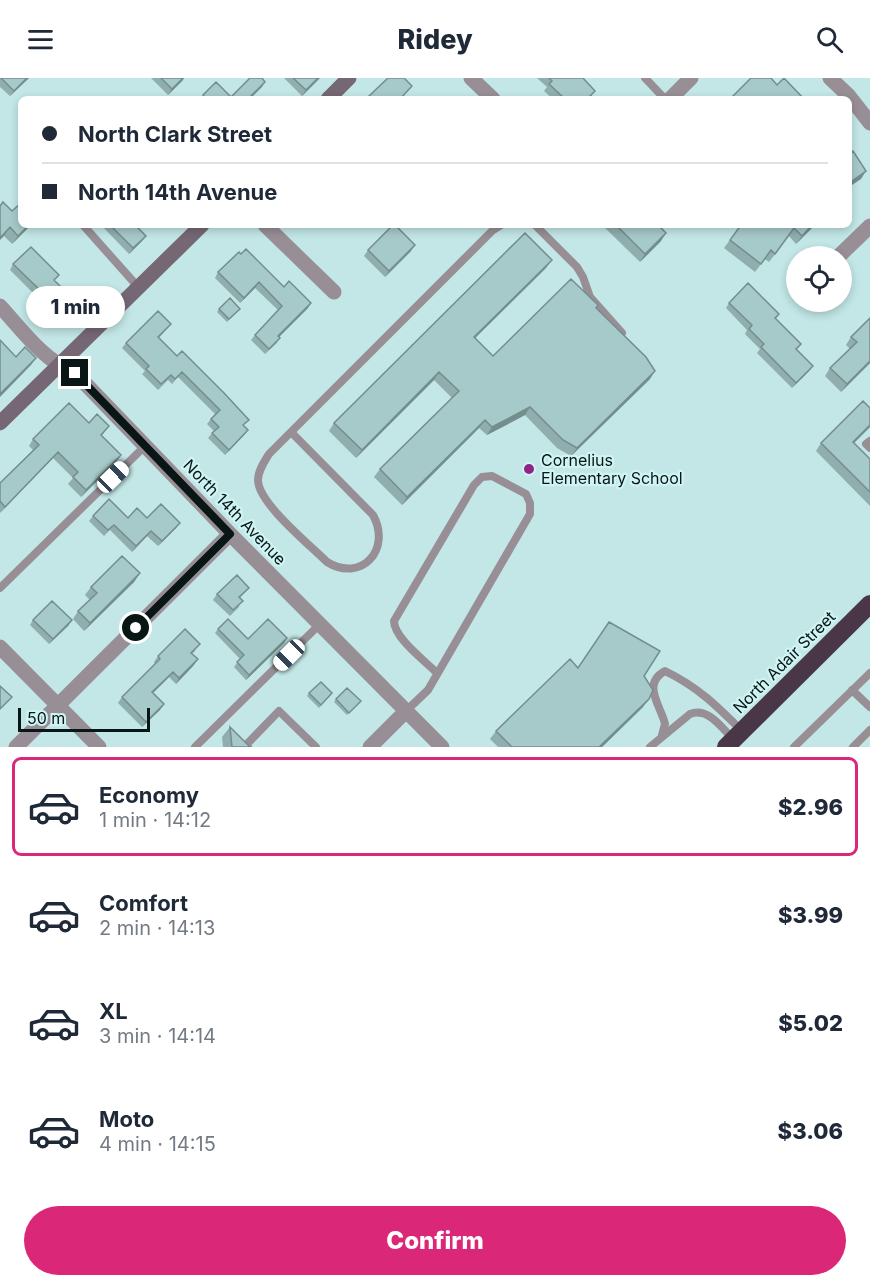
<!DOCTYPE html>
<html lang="en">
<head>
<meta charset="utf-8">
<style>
  :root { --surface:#fff; --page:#f2f2f3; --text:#1f2937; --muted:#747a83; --line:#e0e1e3; --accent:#db2777 }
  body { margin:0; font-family:Inter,sans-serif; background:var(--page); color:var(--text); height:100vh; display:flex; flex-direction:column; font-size:22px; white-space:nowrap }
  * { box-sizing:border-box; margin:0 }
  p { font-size:20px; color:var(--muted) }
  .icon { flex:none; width:33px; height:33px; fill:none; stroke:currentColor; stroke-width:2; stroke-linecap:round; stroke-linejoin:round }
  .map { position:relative; height:669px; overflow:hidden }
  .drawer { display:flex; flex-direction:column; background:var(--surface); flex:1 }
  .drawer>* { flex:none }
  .hud { position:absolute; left:18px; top:18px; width:834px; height:132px; border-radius:9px; box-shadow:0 3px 9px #0003; display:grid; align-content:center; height:132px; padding:0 24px; background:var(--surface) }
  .fabs { position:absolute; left:786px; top:168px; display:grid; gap:12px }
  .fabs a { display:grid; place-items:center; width:66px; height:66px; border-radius:50%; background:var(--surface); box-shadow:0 3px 9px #0003; font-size:30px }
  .scale { position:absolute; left:18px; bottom:15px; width:132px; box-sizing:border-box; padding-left:6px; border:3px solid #081615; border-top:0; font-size:16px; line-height:21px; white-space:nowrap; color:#081615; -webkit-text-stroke:4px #cff4f3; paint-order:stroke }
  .end { position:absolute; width:27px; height:27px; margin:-14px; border:8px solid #081615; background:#fff; box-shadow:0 0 0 3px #fff }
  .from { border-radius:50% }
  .bubble { position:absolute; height:42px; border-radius:21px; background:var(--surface); box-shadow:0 3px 9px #0003; font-size:20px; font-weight:800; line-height:42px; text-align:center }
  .car { position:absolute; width:18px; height:36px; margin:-18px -9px; border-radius:8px; box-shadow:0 0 4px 2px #0007; background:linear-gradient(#fff 24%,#345 0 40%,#fff 0 76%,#345 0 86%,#fff 0) }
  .hud b { display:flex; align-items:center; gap:21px; height:57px; font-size:22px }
  .hud b+b { border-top:2px solid var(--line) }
  .hud i { width:15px; height:15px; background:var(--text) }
  ul { padding:10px 0 0; list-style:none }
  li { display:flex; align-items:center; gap:18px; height:99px; margin:0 12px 9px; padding:0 12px; border:3px solid transparent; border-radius:9px }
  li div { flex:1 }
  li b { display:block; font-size:22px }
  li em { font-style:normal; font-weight:800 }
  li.current { border-color:var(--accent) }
  li>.icon { width:54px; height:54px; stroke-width:1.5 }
  .cta { display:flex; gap:12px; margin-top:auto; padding:12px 24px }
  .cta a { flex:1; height:69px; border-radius:36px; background:var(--accent); color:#fff; font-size:24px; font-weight:800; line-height:69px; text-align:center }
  header { display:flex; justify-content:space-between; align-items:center; height:78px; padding:0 24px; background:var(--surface); font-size:27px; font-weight:800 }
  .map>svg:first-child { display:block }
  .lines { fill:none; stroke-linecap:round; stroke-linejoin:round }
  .lane { stroke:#988e96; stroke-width:8 }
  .street { stroke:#988e96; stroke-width:15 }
  .secondary { stroke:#766774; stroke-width:15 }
  .highway { stroke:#493646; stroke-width:18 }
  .wall { fill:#8faead }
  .shaded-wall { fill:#748d8d }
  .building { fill:#a6cac9; stroke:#748d8d; stroke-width:1.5 }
  .route { stroke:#081615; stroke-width:8 }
  .poi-dot { fill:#8f2386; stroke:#cff4f3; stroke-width:2 }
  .labels { text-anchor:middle; stroke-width:4.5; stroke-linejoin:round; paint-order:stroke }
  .poi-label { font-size:16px; fill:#081615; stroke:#cff4f3; text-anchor:start }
  .street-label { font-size:16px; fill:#081615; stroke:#cff4f3 }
</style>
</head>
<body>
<header><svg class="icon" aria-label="menu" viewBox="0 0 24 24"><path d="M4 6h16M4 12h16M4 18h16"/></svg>Ridey<svg class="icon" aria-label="search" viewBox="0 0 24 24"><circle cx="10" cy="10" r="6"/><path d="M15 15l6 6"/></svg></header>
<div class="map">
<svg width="870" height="669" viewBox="0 0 870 669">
  <rect width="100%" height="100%" fill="#c2e7e6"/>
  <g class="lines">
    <path class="lane" d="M645 0 665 21
      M83 147 139 210
      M535 147 577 189 583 199 590 219 622 255
      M291 354 373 437C392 472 361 505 327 484 310 467 258 425 258 402 258 393 264 384 269 376L493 152 501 147
      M870 363 866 366 870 370
      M0 510 145 368
      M852 612 870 629
      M406 633 428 612 530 436V425L526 416 492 398 482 399 474 407 394 543C394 560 425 583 437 595
      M662 657 665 646C661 628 641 606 665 593 698 609 717 628 742 653
      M195 669 320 546
      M248 669 246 667 279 633 316 669
      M650 669 690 636C708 629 721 649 733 661
      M794 669 870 595
      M853 669 870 652"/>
    <path class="street" d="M471 0 493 21
      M830 0 849 18 870 45
      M670 21 691 0
      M265 147 334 214
      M839 178 870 148
      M0 228C23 253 43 282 75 295L230 456 442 669
      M0 569 99 669
      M16 669 230 456
      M370 669 406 633"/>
    <path class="secondary" d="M328 21 349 0
      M0 345 202 147"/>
    <path class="highway" d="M726 669 870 526"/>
  </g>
  <path class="wall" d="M0 0H29L10 18 0 9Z
    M151 0H183V2L168 17Z
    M284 0H320L302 18Z
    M537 0H583L595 13 589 21H553L544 13 547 9Z
    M12 133 21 147H31L12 166 4 158Z
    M101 147H135L146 158 142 163 129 176Z
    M602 147H658L661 163 640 184Z
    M741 147H815L796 166 789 158 769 184 765 181 755 194 724 170Z
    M368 172 411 173 385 199 364 178Z
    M13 186 55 203 72 229 63 239 41 217 38 220 10 192Z
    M546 190 475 260 493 278 596 230 650 301 571 378 557 370 525 337 487 357 479 350 402 427 374 399 380 391 452 320 434 302 356 380 329 353 334 345Z
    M218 194 284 209 308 230 279 259 277 265 265 276 251 262 255 257 278 232 255 210 240 225 215 200Z
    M729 225 779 236 776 241 801 266 797 271 809 293 792 310 757 275 760 271 745 256 747 252 726 230Z
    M219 231 238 233 227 244 217 234Z
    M870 240V285L841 314 825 298 830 290 850 271 846 267 851 259Z
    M171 246 159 260 248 352 244 357 225 377 208 360 214 353 207 346 215 336 178 299 172 306 168 302 158 312 142 296 145 293 122 270 126 265Z
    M870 330V349L854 365 870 381V428L816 373 821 365Z
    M89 345 104 355 101 358 121 377 116 384 81 419 68 406 73 400 53 380 0 435V405L33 372 29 368 33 361Z
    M93 438 147 440 176 450 158 468 147 458 132 474 110 452 104 458 89 443Z
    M140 495 134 504 84 553 73 541 78 533 90 522 85 517 91 509Z
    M249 510 240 520 239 529 230 538 213 522 217 516Z
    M33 542H72L68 548 49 566 30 547Z
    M218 551 248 561 287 560 284 565 246 602 234 589 240 581 215 555Z
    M196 572 192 576 194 587 176 606 169 599 153 615 160 632 142 649 118 625 122 619 155 586 154 584 158 578Z
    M578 590 644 598 643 629 602 669H498L490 661 496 653Z
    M309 615H332L319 630 307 618Z
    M336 621 361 623 347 637 334 624Z
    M230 649 250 669H223L222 659Z"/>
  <path class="shaded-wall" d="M27 0H29L10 18 14 13Z
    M183 0H184L183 2 168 17 172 11Z
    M318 0H320L302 18 306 12Z
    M265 4 262 9 250 21H248Z
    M866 93 861 101 849 109V105Z
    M29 147H31L12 166 18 158Z
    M812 147H815L796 166 802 158Z
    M10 149 4 158 0 162V160Z
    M666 155 661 163 640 184 645 176Z
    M146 158 142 163 129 176 133 170Z
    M415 167 411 173 385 199 389 193Z
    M552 182 546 190 468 267 474 259Z
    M259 204 255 210 240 225 244 220Z
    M311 225 308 230 275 263 278 258Z
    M36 280 31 287 0 319V316Z
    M870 283V285L841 314 847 306Z
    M813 288 809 293 792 310 796 305Z
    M655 293 650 301 571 378 577 370Z
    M439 294 434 302 356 380 362 372Z
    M530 329 525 337 487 357 492 349Z
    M485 342 479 350 402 427 407 419Z
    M870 347V349L847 372 853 364Z
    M248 352 244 357 225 377 229 372Z
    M58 374 53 380 0 435 5 429Z
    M121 377 116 384 81 419 86 412Z
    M180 445 176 450 158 468 162 463Z
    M151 453 147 458 132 474 136 468Z
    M140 495 134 504 84 553 90 545Z
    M72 542 68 548 49 566 53 561Z
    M287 560 284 565 246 602 249 597Z
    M198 581 194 587 176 606 179 600Z
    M173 594 169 599 148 620 152 614Z
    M649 621 643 629 602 669H599Z
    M164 626 160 632 142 649 146 644Z"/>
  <path class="building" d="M1 0H27L14 13Z
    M161 0H183L172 11Z
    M250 0H262L265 4 248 21H207L203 17 216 4 231 19Z
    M293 0H318L306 12Z
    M388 0H404L412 8 400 21H372L369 18Z
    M549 0H583L595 13 587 21H565L549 6 552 3Z
    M751 0H771L777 7 784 0 804 21H730Z
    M853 73 866 93 849 105V76Z
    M3 124 12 133 21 125V147H29L18 158 10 149 0 160V128Z
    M110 147H135L146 158 133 170Z
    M393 147H395L415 167 389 193 368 172Z
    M616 147H658L666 155 645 176Z
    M741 147H812L802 158 794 150 775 176 771 172 761 186 730 162Z
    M525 155 552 182 474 259 493 278 571 201 598 227 596 230 646 279 655 293 577 370 563 362 530 329 492 349 485 342 407 419 380 391 459 313 439 294 362 372 334 345Z
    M31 169 59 197 54 202 76 224 66 234 44 212 42 214 13 186Z
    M246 171 284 209 289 203 311 225 278 258 280 260 269 271 255 257 282 228 259 204 244 220 218 194 239 174 241 176Z
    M748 205 779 236 775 240 801 266 796 271 813 288 796 305 761 269 764 266 749 251 752 247 729 225Z
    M230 220 240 231 229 241 219 231Z
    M158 233 171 246 158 259 177 278 182 273 224 315 249 342 243 347 248 352 229 372 212 355 219 349 211 341 220 332 182 294 175 301 171 297 161 306 146 291 149 288 126 265Z
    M870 240V283L847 306 830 290 857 264 851 259Z
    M0 262 16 279 25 269 36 280 0 316Z
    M863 323 870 330V347L853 364 870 381V414L821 365Z
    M69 325 89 345 97 336 109 348 101 357 121 377 86 412 73 399 78 394 58 374 5 429 0 423V405L39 367 33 361Z
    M109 421 128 440 137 430 147 440 161 426 180 445 162 463 151 453 136 468 114 447 108 452 93 438Z
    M122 478 140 495 90 545 78 533 97 515 91 509Z
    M237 497 249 510 239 519 243 523 233 532 217 516Z
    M52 523 72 542 53 561 33 542Z
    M228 541 248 561 268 541 287 560 249 597 237 584 244 577 218 551Z
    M609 544 660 573 644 598 653 612 649 621 599 669H512L496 653 570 581 578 590Z
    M185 551 200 566 191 575 198 581 179 600 173 594 152 614 164 626 146 644 122 619 160 581 158 578Z
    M321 604 332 615 321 627 309 615Z
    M0 608 12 619 0 631Z
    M347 610 361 623 349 635 336 621Z
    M230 649 250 669H232Z"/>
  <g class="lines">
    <path class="route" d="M75 295 230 456 136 550"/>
  </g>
  <circle class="poi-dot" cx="529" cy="391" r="6"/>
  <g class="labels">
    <g class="poi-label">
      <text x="541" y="388">Cornelius<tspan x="541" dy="18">Elementary School</tspan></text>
    </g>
    <g class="street-label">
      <text transform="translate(235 434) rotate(46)" y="6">North 14th Avenue</text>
      <text transform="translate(784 584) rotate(-45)" y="6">North Adair Street</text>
    </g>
  </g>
</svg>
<div class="fabs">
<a><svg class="icon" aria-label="locate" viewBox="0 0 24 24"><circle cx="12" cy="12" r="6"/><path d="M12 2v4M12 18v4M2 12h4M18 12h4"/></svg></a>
</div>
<div class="scale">50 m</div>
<i class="end from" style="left:136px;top:550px"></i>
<i class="end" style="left:75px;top:295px"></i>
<div class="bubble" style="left:26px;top:208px;width:99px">1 min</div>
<i class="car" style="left:113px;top:399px;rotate:46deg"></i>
<i class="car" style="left:289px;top:577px;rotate:225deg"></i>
<div class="hud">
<b><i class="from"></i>North Clark Street</b>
<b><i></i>North 14th Avenue</b>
</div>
</div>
<section class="drawer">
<ul>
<li class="current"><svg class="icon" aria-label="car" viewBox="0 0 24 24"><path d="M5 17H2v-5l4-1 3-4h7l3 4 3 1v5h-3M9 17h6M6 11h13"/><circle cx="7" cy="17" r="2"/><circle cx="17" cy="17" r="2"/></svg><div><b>Economy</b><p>1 min · 14:12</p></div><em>$2.96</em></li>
<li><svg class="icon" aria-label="car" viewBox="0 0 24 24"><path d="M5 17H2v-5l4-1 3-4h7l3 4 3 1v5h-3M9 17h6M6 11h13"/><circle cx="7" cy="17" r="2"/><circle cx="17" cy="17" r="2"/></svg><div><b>Comfort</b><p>2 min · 14:13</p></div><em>$3.99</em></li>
<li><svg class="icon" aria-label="car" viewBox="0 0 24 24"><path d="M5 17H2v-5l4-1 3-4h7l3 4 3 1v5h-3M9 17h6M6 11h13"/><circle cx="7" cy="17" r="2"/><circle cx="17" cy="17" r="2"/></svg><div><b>XL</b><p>3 min · 14:14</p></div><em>$5.02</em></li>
<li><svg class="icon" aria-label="car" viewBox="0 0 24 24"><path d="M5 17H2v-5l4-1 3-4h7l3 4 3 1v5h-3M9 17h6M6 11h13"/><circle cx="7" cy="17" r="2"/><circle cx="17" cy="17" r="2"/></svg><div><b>Moto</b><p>4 min · 14:15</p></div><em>$3.06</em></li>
</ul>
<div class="cta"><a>Confirm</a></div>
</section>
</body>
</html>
